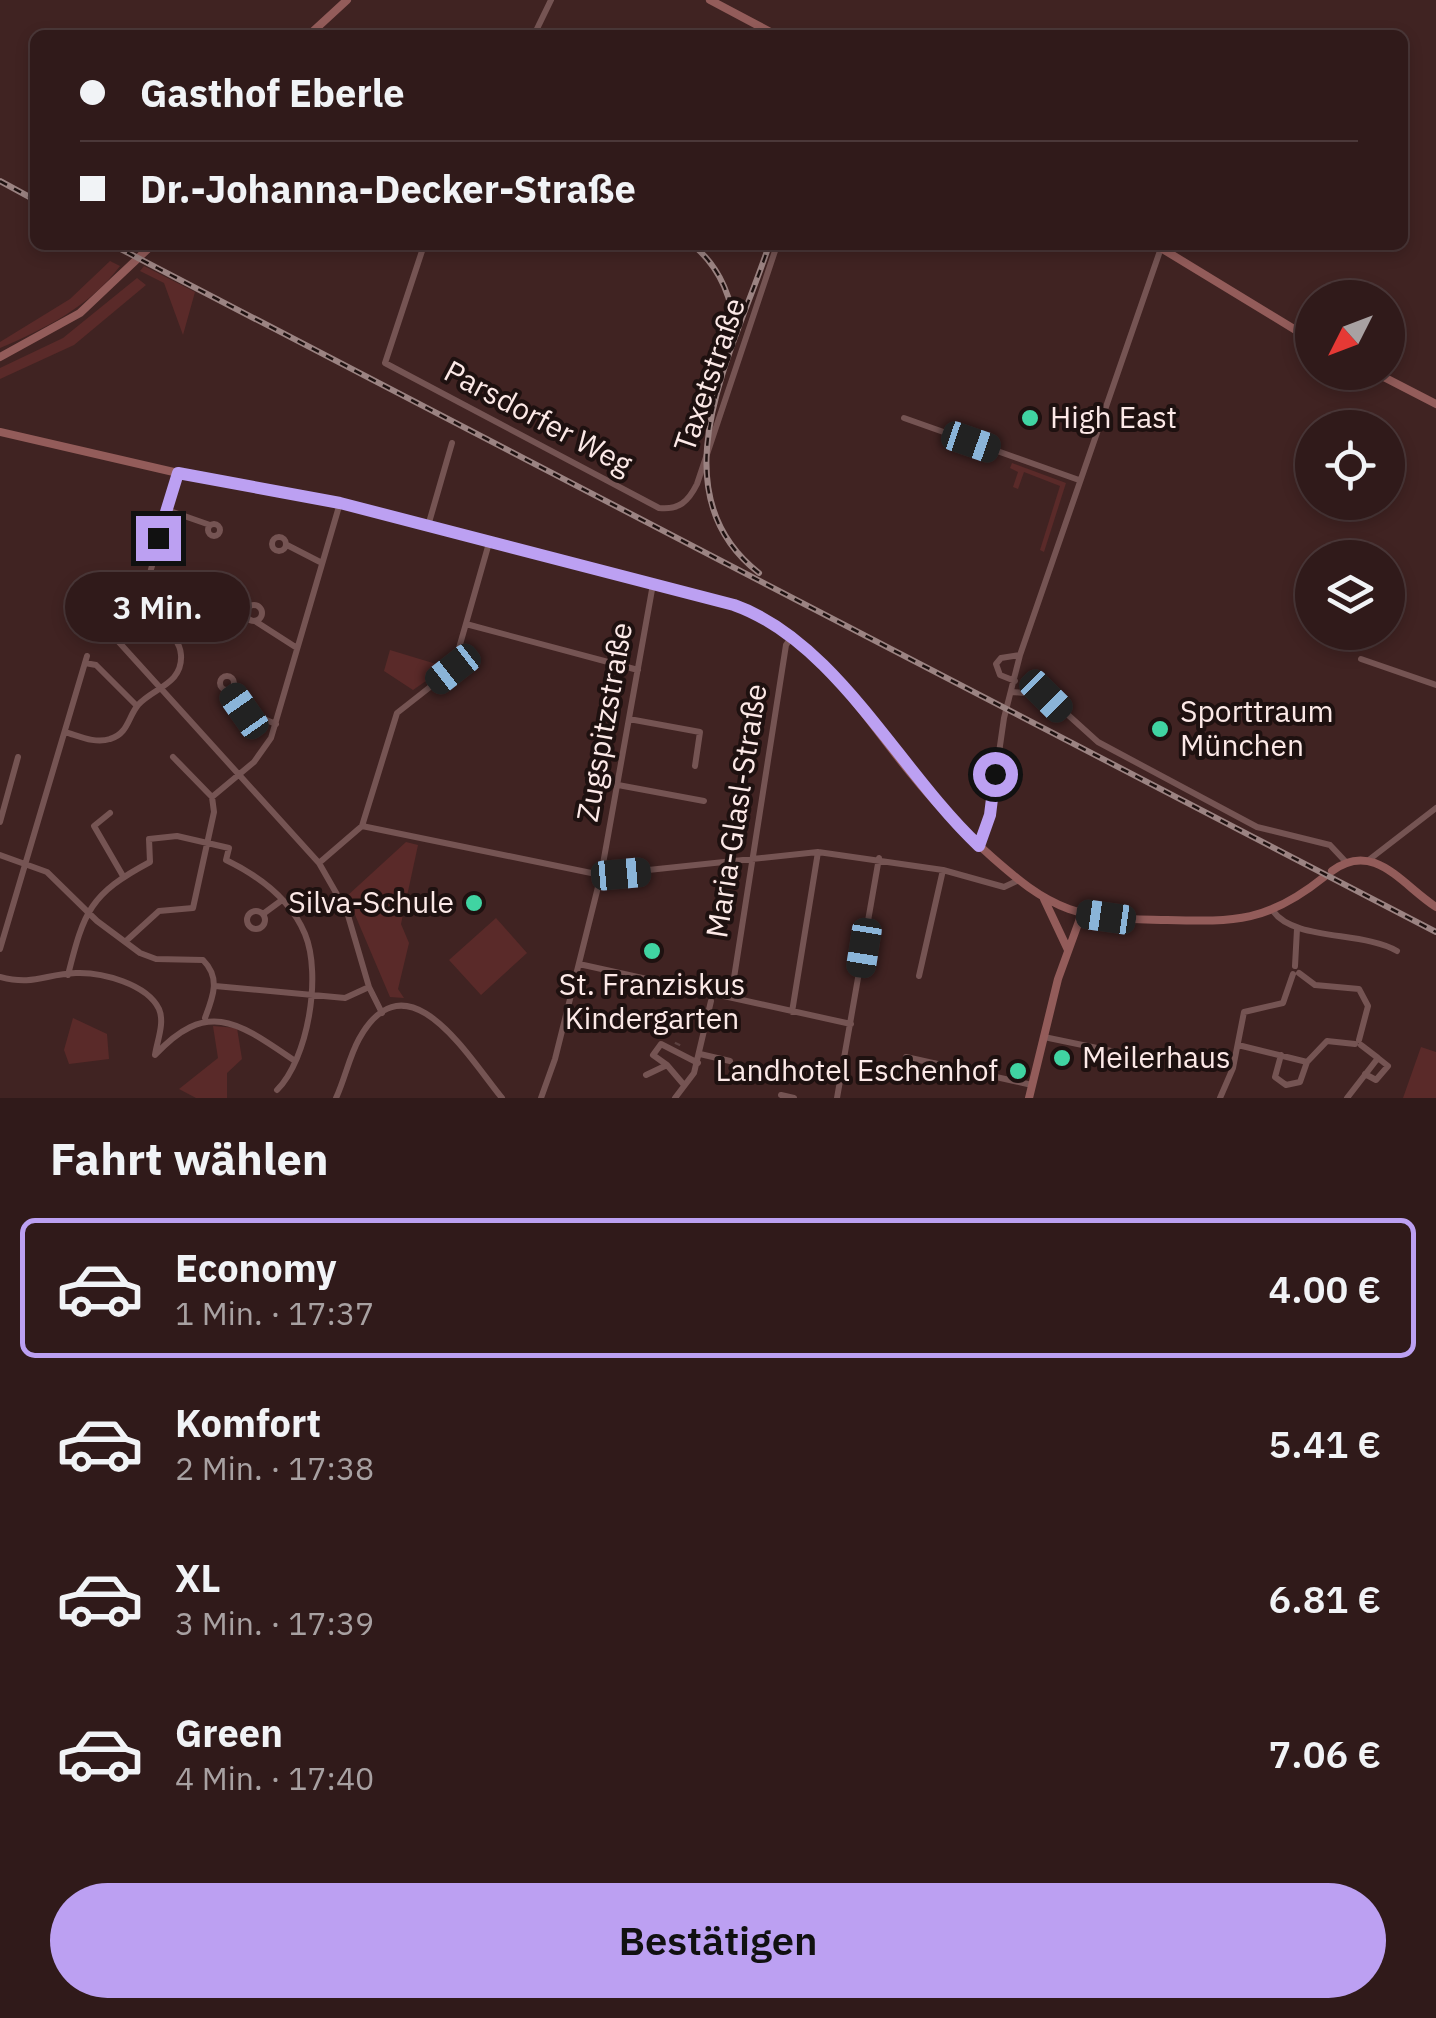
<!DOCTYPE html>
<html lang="de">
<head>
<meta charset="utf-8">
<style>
  :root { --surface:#301a1a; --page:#3c2727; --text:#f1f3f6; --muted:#a8a1a2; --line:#4b3839; --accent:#bca0f2 }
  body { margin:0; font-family:"IBM Plex Sans",sans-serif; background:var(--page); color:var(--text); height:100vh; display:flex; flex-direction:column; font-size:38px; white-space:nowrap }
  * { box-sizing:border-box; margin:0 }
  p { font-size:32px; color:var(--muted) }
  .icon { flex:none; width:55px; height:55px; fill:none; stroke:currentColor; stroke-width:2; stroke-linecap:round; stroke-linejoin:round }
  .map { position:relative; height:1098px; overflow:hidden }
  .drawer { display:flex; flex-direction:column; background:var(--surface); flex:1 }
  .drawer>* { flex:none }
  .top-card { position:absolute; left:30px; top:30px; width:1378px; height:220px; border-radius:15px; box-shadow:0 5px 15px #0003,0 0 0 2px var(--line); display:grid; align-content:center; height:220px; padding:0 50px; background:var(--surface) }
  .needle { width:65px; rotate:228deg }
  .controls { position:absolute; left:1295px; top:280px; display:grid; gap:20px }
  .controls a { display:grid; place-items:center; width:110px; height:110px; border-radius:50%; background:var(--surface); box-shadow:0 5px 15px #0003,0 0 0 2px var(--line); font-size:50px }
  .end { position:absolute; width:45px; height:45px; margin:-22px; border:12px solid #bca0f2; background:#111; box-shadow:0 0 0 5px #111 }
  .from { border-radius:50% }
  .bubble { position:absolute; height:70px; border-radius:35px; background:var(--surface); box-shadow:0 5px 15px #0003,0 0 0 2px var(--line); font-size:32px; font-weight:600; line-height:70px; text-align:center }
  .car { position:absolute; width:30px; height:60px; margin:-30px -15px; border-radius:12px; box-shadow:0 0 8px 2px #0007; background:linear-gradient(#222 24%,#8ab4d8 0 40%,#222 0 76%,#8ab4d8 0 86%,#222 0) }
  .top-card b { display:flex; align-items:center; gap:35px; height:95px; font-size:38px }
  .top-card b+b { border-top:2px solid var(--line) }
  .top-card i { width:25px; height:25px; background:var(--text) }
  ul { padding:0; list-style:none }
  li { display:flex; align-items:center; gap:30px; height:140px; margin:0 20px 15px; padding:0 30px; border:5px solid transparent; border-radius:15px }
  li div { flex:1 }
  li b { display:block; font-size:38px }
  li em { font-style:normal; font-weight:600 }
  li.active { border-color:var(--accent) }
  li>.icon { width:90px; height:90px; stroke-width:1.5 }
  h2 { padding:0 50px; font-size:45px; line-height:120px }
  .cta { display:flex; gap:20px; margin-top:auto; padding:20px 50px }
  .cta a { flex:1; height:115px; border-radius:60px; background:var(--accent); color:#111; font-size:40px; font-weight:600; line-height:115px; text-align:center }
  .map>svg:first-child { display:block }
  .green { fill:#5a2a29 }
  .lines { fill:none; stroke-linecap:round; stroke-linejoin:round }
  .street-tunnel { stroke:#5c4140; stroke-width:6; stroke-dasharray:6 3; stroke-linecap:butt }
  .street { stroke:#755453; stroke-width:6 }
  .secondary { stroke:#935c5a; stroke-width:8 }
  .rail-casing { stroke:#9b8382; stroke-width:6 }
  .rail { stroke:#1e1110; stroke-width:2.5; stroke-dasharray:8; stroke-linecap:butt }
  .route { stroke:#bca0f2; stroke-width:12 }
  .poi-dot { fill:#40d4a2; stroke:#1e1110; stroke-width:4 }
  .labels { text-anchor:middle; stroke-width:8; stroke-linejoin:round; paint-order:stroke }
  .street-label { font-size:30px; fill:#fce9e7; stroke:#1e1110 }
  .poi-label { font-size:30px; fill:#fce9e7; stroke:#1e1110; text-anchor:start }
</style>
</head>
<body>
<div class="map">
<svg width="1436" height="1098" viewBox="0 0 1436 1098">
  <rect width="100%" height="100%" fill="#402322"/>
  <path class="green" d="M110 261 120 266C90 306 45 329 0 348V342L70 299Z
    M144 266 195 292 183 335 164 283 140 271Z
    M137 278 146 285 74 345 0 379V368L63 338Z
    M1012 463 1066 483 1044 552 1040 550 1060 486 1024 472 1018 489 1013 487 1018 472 1010 468Z
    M390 650 446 667 413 690 384 671Z
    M406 842 418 845 401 924 409 943 398 989 404 998 390 997 347 896Z
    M496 918 527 953 481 995 449 960Z
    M73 1018 107 1034 109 1059 69 1064 64 1050Z
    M213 1026 237 1028 242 1059 227 1073V1098H196L179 1089 218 1058Z
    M1421 1047 1436 1052V1098H1403Z"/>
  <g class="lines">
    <path class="street-tunnel" d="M677 1045 678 1043"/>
    <path class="street" d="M534 35 551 0
      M424 245 385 363 659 508C679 510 688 502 697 484L777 245
      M904 418 1079 480
      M167 510 210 525
      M208 530a6 6 0 1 1 12 0a6 6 0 1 1-12 0Z
      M428 526 452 443
      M272 544a7 7 0 1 1 14 0a7 7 0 1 1-14 0Z
      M287 545 322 563
      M246 613a8 8 0 1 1 16 0a8 8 0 1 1-16 0Z
      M255 621 297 648
      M466 624 638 670
      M107 629 319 863 347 912 369 987 382 1013
      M1361 659 1436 685
      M85 663 96 665 137 706
      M220 683a7 7 0 1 1 14 0a7 7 0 1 1-14 0Z
      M1015 681 1000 675 996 664 1001 658 1020 655
      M229 690 244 711 276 724
      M1012 692 1046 695 1098 742 1257 827 1330 845 1345 861
      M629 719 700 732 695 766
      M65 732C79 736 95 744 110 739 128 734 128 717 138 705 153 688 183 684 181 655 180 634 151 617 143 598L178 473
      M173 757 212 797
      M618 785 704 801
      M212 797 254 762 271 738 340 503
      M110 813 94 826 123 876
      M0 822 18 757
      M362 826 601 875 818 852 943 870 1004 887 1019 880
      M979 846 990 815 1004 718 1020 655 1161 248
      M0 855 47 872 97 921 140 953 156 959 203 960C221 978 213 997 205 1018
      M1370 859 1436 808
      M319 863 362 826 397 713 453 669 489 543
      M1273 911C1294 941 1363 931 1397 951
      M247 920a9 9 0 1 1 18 0a9 9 0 1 1-18 0Z
      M263 914 282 900
      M125 942 159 911 193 908 214 812 212 797
      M0 949 87 656
      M579 964 851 1024
      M1295 966 1297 929
      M1299 973 1315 985 1359 989 1368 1006 1359 1040
      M68 975C84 911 90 894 150 862L149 839 177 836 229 848 226 860C259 876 290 898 305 934 322 975 308 1059 277 1090
      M919 976 943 870
      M0 977C34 986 45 974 76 973 102 972 147 984 159 1009 165 1023 157 1041 155 1055 208 998 239 1023 295 1061
      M215 986 345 998 369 987
      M731 997 786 645 793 635
      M792 1012 818 852
      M1044 1037 1145 1058
      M1238 1045 1307 1062 1327 1041 1355 1044
      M700 1054 730 1061
      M1281 1055 1275 1077 1286 1085 1300 1082 1307 1062
      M906 1057 1032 1085
      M667 1065 653 1055 661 1044 698 1063
      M1365 1074 1376 1080 1388 1066 1378 1058
      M646 1075 667 1065 684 1085
      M781 1095 794 1098
      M336 1098C345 1079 349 1057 359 1039 407 952 469 1058 502 1098
      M541 1098 555 1059 601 875 653 584
      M675 1098 694 1073 711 1001
      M837 1098 879 858
      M1220 1098 1233 1068 1244 1012 1283 1003 1293 974
      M1347 1098 1378 1058 1361 1045"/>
    <path class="secondary" d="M710 0 776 35
      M309 35 347 0
      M1156 245 1312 340
      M0 357 80 313 152 245
      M1374 372 1436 404
      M0 432 178 473 340 503 734 605C817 635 859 711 913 776 937 806 965 833 993 858 1017 879 1039 898 1069 909 1100 920 1135 919 1167 920 1236 922 1268 922 1324 877
      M1332 871C1374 840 1402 885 1436 907
      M1044 899 1068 950
      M1029 1098 1058 979 1082 913"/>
    <defs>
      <path id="rail" d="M0 181 35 200
        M113 245 1436 932
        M693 245C720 267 735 302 734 337
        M759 573C652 490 736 347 769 245"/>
    </defs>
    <use href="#rail" class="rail-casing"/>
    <use href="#rail" class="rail"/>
  </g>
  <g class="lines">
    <path class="route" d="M158 538 178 473 340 503 734 605C836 641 899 771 979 846L990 815 995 774"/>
  </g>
  <g class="poi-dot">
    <circle cx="1030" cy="418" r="10"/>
    <circle cx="1160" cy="729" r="10"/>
    <circle cx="474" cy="903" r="10"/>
    <circle cx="652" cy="951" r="10"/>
    <circle cx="1062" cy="1058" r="10"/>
    <circle cx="1018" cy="1071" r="10"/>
  </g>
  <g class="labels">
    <g class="street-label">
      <text transform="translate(710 375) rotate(-71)" y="10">Taxetstraße</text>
      <text transform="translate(538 418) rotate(28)" y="10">Parsdorfer Weg</text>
      <text transform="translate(605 722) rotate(-80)" y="10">Zugspitzstraße</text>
      <text transform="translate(737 811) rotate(-81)" y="10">Maria-Glasl-Straße</text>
    </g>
    <g class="poi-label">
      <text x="1050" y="428">High East</text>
      <text x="1180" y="722">Sporttraum<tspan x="1180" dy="34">München</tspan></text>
      <text x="454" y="913" text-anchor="end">Silva-Schule</text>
      <text x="652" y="995" text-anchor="middle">St. Franziskus<tspan x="652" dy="34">Kindergarten</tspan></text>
      <text x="1082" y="1068">Meilerhaus</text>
      <text x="998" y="1081" text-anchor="end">Landhotel Eschenhof</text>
    </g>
  </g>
</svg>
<div class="controls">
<a><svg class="needle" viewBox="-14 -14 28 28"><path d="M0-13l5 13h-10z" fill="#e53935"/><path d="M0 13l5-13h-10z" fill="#a8a1a2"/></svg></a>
<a><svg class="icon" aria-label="locate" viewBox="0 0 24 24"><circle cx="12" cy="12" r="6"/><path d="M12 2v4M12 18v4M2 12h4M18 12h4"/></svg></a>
<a><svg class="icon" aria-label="layers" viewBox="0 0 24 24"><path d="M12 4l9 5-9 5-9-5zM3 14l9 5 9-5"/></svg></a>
</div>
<i class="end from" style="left:995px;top:774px"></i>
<i class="end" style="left:158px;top:538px"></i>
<div class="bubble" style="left:65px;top:572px;width:185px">3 Min.</div>
<i class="car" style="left:971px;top:442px;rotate:109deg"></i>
<i class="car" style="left:453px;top:669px;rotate:232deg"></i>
<i class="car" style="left:1046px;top:696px;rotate:135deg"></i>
<i class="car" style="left:244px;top:711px;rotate:325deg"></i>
<i class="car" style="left:621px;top:874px;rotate:85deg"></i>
<i class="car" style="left:1106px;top:917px;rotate:278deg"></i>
<i class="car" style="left:864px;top:948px;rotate:189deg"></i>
<div class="top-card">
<b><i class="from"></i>Gasthof Eberle</b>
<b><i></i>Dr.-Johanna-Decker-Straße</b>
</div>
</div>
<section class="drawer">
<h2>Fahrt wählen</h2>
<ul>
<li class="active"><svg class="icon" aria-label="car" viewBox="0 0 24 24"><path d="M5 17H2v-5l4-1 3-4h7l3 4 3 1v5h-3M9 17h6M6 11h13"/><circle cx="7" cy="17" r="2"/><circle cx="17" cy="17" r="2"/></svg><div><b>Economy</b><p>1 Min. · 17:37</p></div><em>4.00 €</em></li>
<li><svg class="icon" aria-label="car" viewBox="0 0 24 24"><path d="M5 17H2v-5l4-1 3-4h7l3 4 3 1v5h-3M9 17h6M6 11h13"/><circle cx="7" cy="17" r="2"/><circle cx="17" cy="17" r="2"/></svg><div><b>Komfort</b><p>2 Min. · 17:38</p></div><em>5.41 €</em></li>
<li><svg class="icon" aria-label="car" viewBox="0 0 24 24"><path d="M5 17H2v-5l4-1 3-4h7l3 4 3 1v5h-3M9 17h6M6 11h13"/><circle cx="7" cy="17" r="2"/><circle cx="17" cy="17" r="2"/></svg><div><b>XL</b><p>3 Min. · 17:39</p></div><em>6.81 €</em></li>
<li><svg class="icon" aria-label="car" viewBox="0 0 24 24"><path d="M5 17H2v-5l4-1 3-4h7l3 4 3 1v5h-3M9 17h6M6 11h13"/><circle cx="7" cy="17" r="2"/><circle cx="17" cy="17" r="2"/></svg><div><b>Green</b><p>4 Min. · 17:40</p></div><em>7.06 €</em></li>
</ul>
<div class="cta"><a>Bestätigen</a></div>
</section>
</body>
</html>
